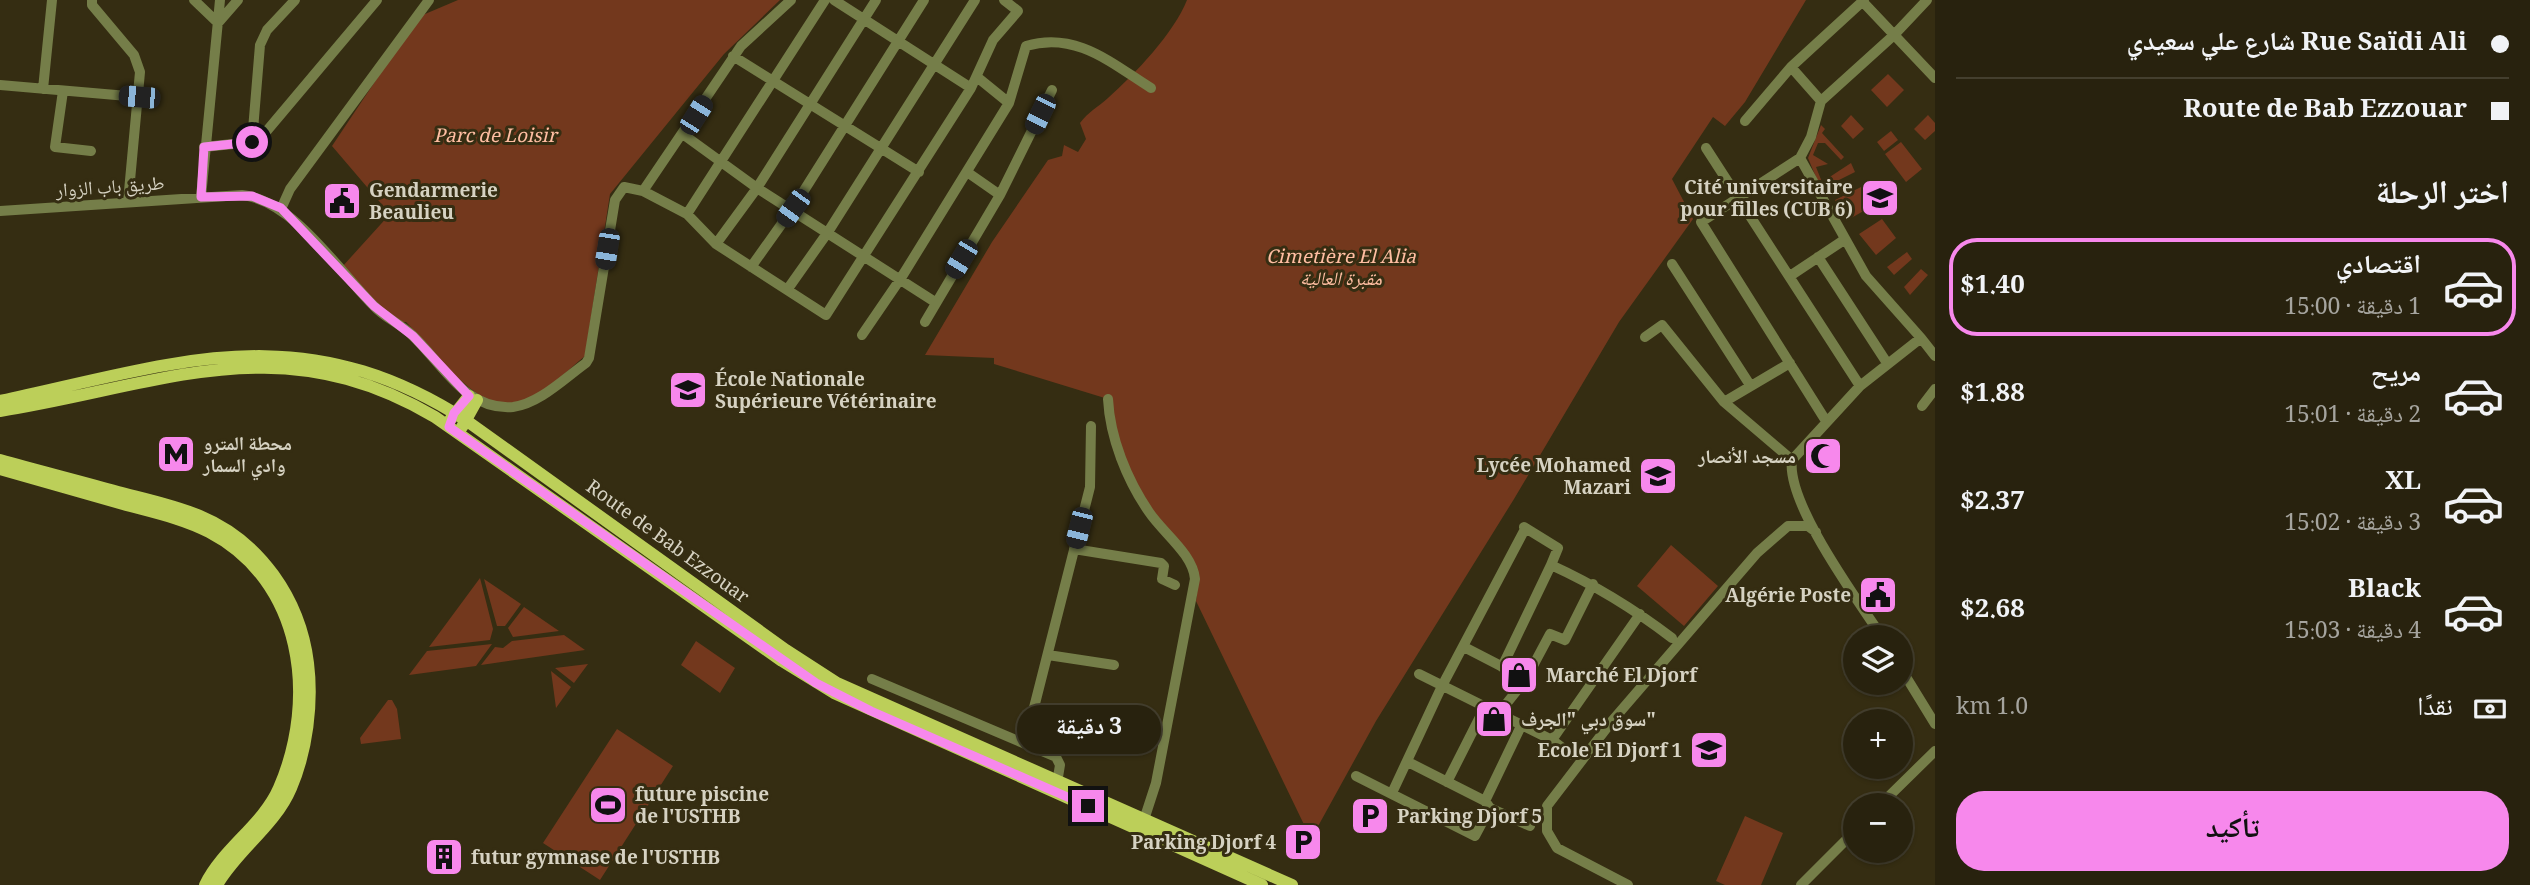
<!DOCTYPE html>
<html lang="ar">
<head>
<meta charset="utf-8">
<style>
  :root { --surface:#28220e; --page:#302a17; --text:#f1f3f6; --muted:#a5a49e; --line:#443f2e; --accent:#f788ec }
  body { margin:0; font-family:Georgia,"Noto Naskh Arabic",serif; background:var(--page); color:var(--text); direction:rtl; height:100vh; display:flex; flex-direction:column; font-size:26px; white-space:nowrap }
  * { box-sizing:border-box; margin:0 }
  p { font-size:23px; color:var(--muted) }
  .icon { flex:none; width:38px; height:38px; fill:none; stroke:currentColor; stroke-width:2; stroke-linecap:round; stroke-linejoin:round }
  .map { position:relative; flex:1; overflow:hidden; direction:ltr }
  .sheet { display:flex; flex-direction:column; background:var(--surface); width:595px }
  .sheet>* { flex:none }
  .top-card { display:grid; align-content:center; height:154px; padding:0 21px; background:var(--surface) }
  .tools { position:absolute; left:1843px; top:625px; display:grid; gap:14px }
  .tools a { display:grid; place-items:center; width:70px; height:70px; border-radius:50%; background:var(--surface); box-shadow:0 2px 5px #0004,0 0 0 2px var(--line); font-size:35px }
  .end { position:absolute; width:32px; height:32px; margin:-16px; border:9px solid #f788ec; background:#111; box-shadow:0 0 0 4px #111 }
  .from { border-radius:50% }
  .bubble { position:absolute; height:49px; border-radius:24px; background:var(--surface); box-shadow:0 2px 5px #0004,0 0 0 2px var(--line); font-size:23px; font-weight:700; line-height:49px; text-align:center; direction:rtl }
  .car { position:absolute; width:21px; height:42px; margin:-21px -10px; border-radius:9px; box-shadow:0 0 5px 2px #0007; background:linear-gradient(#222 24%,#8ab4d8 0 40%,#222 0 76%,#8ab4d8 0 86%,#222 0) }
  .top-card b { display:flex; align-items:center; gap:24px; height:66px; font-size:26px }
  .top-card b+b { border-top:2px solid var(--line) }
  .top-card i { width:18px; height:18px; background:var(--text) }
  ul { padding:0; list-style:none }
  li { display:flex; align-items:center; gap:21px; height:98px; margin:0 14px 10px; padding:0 7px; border:4px solid transparent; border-radius:28px }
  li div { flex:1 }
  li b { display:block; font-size:26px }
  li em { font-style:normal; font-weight:700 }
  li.active { border-color:var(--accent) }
  li>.icon { width:63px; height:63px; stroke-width:1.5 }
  h2 { padding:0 21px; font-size:32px; line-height:84px }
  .pay { display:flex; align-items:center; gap:18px; height:77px; padding:0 21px; font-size:26px }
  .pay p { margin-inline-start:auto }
  .cta { display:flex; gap:14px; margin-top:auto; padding:14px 21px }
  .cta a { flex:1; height:80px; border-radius:28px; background:var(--accent); color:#111; font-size:28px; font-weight:700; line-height:80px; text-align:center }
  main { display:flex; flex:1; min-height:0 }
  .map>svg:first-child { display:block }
  .green { fill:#73381d }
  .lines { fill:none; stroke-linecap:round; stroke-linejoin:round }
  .minor { stroke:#757e49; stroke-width:10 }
  .major { stroke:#bccf59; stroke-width:12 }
  .route { stroke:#f788ec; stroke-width:9 }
  .labels { text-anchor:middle; stroke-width:6; stroke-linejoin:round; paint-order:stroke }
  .park-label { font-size:19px; font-style:italic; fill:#ffbea2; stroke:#352d12 }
  .street-label { font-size:19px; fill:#d6d2c2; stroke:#352d12 }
  .poi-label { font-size:19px; font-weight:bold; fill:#d6d2c2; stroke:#352d12; text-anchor:start }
</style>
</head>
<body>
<main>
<section class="sheet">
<div class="top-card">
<b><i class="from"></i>Rue Saïdi Ali شارع علي سعيدي</b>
<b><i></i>Route de Bab Ezzouar</b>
</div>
<h2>اختر الرحلة</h2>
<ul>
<li class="active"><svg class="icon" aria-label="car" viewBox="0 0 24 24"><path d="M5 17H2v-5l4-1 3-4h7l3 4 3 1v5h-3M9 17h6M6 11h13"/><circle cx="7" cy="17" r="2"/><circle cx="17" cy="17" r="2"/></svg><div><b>اقتصادي</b><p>1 دقيقة · 15:00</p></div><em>$1.40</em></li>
<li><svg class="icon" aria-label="car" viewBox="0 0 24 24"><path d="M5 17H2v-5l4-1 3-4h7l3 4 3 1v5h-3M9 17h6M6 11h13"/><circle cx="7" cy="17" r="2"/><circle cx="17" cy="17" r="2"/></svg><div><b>مريح</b><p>2 دقيقة · 15:01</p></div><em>$1.88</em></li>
<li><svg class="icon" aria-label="car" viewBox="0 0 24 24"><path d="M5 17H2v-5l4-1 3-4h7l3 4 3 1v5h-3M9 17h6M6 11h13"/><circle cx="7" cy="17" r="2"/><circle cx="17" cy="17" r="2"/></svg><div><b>XL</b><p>3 دقيقة · 15:02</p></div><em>$2.37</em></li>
<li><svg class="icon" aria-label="car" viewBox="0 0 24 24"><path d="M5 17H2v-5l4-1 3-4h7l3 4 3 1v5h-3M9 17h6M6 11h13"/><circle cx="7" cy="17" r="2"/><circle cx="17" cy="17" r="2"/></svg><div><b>Black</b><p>4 دقيقة · 15:03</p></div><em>$2.68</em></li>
</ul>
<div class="pay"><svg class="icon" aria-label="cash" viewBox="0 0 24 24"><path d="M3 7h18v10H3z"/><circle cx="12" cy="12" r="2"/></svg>نقدًا<p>1.0 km</p></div>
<div class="cta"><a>تأكيد</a></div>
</section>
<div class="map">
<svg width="1935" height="885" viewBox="0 0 1935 885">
  <rect width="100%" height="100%" fill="#352d12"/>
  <path class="green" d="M458 0H780L724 54 610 194 585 356C566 371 539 401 514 405 477 411 430 347 406 322H393L342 267 390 214 332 146 418 17Z
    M1187 0H1806L1745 102 1725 126 1713 117 1672 179 1693 219 1619 322 1514 499 1376 721 1311 839 1196 601 1199 578 1146 506 1118 442 1108 399 994 364V358L925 355 992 242 1048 160 1062 156 1064 145 1078 152 1086 139 1080 123C1088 112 1098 107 1108 98 1135 74 1174 33 1187 0Z
    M1888 74 1904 90 1887 107 1871 90Z
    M1851 115 1864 129 1853 139 1841 126Z
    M1928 115 1935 123V131L1925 140 1914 129Z
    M1821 125 1825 129 1822 133 1844 157 1841 160 1825 143H1818L1813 155 1828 164 1816 167 1822 182 1851 163 1855 172 1821 189 1808 158Z
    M1891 131 1898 140 1884 151 1877 142Z
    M1901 142 1922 169 1906 182 1885 154Z
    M1863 186 1874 205 1846 221 1835 200Z
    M1882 219 1896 238 1876 255 1859 234Z
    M1907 252 1912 259 1894 275 1887 267Z
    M1921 269 1928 275 1910 295 1904 287Z
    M1671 545 1718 586 1684 626 1637 586Z
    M480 578 493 629 490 640 429 647Z
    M484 579 521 604 505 626H497Z
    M524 607 559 631 513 637 508 628Z
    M564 635 585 650 481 665 495 647 503 648 512 641Z
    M696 641 735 668 720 693 681 665Z
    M492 644 476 666 409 675 427 651Z
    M588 664 574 683 555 668Z
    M551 671 571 687 556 708Z
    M388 700H392L397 709 401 739 361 744 360 738Z
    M617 729 673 766 600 880 543 843Z
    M1745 816 1783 833 1761 885H1725L1716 881Z"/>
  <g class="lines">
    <path class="minor" d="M92 0V5L134 55 140 72 128 202
      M194 0 218 23 238 0
      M834 0 971 88
      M1863 2 1935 78
      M733 56 919 172
      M1791 67 1821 101
      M977 77 1009 103
      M0 85 139 97
      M43 89 52 0
      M63 91 55 147 91 151
      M1745 121 1791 67 1864 0
      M684 135 757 188 935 302
      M252 142 260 45 267 30 295 0
      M204 147 252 142 265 133 377 0
      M1706 148 1860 386
      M1800 158 1866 276 1921 338
      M967 172 1000 195
      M643 191 741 46 791 0
      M201 197 220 0
      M281 209 290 189 429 0
      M0 211 242 195C293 200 339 271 374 306 385 318 401 324 412 335 442 363 465 411 513 407 539 404 565 378 586 363L589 358 615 200 624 187 643 191 687 214 716 244 826 315 971 88 993 40 1018 11 1004 0
      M687 214 825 0
      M716 244 757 188 876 0
      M1818 257 1887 363
      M1672 264 1750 385
      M751 267 793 208 924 0
      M1790 276 1844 240
      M787 290 828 232 975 0
      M925 322 1000 195 1052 90
      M862 335 901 278 1009 103 1026 46C1076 31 1111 63 1151 88
      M1645 337 1662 325 1724 402 1792 460
      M1108 399C1110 438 1127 480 1149 512 1163 533 1193 554 1195 579L1156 783 1142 826
      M1724 402 1790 363
      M1922 406 1935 389
      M1826 421 1701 222 1800 158 1811 137 1821 101 1894 35 1927 0
      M1524 527 1558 548 1551 565C1595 585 1634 609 1672 638
      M1074 549 1161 563 1164 566 1162 579 1175 585
      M1882 637C1857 599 1786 503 1792 460L1860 386 1921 338 1935 356
      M1464 647 1526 679 1550 634 1565 640 1593 584
      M1048 655 1114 665
      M1502 667 1551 565
      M1900 667 1935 724
      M1419 674 1552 740 1572 755
      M872 679 1056 757 1060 765 1057 783
      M1499 713 1526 679
      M1552 740 1640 614
      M1025 743 1090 487 1091 426
      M1408 762 1485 801 1490 808
      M1356 776 1475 836 1490 808 1530 826
      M1447 782 1485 707
      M1392 793 1442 686 1525 529
      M1485 801 1522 724
      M1880 805 1935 751
      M1628 885 1557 848 1547 831V806L1612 721 1757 553 1788 526H1808L1816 532
      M1801 885 1855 831"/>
    <path class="major" d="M0 401C177 363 301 314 467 421L786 650 837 683 1292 885
      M0 411C162 385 279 325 435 417L782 661 834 693 1262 885
      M450 420 469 396
      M462 427 477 400
      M0 460C39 471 79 481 118 492 145 499 174 505 200 516 260 541 300 599 308 663 313 703 307 751 291 788 275 826 237 850 217 885
      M0 469C41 481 82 492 123 504 152 512 182 518 209 532 303 581 318 698 279 788 263 825 223 848 205 885"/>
  </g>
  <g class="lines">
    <path class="route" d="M252 142 204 147 201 197 252 196 281 208 374 306 413 336 469 396 454 413 449 427 816 683 871 711 1088 806"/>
  </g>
  <defs>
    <symbol id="university-square" viewBox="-11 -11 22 22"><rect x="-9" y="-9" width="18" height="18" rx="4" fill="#f788ec" stroke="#352d12"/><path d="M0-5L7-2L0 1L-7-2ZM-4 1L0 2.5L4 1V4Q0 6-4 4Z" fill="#111"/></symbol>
    <symbol id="civic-square" viewBox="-11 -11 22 22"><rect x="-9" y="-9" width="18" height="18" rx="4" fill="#f788ec" stroke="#352d12"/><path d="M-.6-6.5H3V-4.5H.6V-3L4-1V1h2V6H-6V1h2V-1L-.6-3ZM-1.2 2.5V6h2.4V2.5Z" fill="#111"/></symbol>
    <symbol id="metro-square" viewBox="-11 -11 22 22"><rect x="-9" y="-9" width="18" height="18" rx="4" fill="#f788ec" stroke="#352d12"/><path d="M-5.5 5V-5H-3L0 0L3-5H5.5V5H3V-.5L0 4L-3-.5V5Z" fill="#111"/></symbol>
    <symbol id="mosque-square" viewBox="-11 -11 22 22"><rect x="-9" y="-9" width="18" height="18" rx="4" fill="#f788ec" stroke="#352d12"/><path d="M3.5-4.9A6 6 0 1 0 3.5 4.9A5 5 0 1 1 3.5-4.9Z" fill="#111"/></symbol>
    <symbol id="school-square" viewBox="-11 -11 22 22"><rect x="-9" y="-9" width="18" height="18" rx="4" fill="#f788ec" stroke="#352d12"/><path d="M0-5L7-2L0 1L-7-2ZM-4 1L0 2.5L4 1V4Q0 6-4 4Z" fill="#111"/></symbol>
    <symbol id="shop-square" viewBox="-11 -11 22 22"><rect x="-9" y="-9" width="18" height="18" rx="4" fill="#f788ec" stroke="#352d12"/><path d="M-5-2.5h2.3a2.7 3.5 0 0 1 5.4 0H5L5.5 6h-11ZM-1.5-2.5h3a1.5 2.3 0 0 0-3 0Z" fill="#111"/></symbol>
    <symbol id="stadium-square" viewBox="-11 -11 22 22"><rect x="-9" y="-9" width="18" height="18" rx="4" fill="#f788ec" stroke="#352d12"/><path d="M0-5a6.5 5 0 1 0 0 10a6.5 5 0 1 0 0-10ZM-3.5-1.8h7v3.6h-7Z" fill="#111"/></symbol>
    <symbol id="parking-square" viewBox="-11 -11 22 22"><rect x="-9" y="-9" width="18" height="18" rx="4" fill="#f788ec" stroke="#352d12"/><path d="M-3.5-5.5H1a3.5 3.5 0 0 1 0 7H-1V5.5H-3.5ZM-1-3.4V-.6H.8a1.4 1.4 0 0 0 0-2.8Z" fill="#111"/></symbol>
    <symbol id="building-square" viewBox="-11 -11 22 22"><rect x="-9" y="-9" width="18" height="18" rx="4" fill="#f788ec" stroke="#352d12"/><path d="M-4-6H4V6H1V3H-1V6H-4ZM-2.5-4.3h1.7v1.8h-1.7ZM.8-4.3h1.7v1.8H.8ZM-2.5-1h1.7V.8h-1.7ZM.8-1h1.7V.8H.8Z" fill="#111"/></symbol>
  </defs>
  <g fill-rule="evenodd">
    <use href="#university-square" x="1858" y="176" width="44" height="44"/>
    <use href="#civic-square" x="320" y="179" width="44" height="44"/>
    <use href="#university-square" x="666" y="368" width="44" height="44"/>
    <use href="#metro-square" x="154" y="432" width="44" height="44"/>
    <use href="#mosque-square" x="1801" y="434" width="44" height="44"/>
    <use href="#school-square" x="1636" y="454" width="44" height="44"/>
    <use href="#civic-square" x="1856" y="573" width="44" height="44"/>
    <use href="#shop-square" x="1497" y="653" width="44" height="44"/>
    <use href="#shop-square" x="1472" y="697" width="44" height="44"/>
    <use href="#school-square" x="1687" y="728" width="44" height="44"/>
    <use href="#stadium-square" x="586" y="783" width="44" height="44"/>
    <use href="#parking-square" x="1348" y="794" width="44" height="44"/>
    <use href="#parking-square" x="1281" y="820" width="44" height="44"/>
    <use href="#building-square" x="422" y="835" width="44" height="44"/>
  </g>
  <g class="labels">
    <g class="park-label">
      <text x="495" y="142">Parc de Loisir</text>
      <text x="1341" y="263">Cimetière El Alia<tspan x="1341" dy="22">مقبرة العالية</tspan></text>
    </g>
    <g class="street-label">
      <text transform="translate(110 186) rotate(-4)" y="7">طريق باب الزوار</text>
      <text transform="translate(668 541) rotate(36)" y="7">Route de Bab Ezzouar</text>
    </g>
    <g class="poi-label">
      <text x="1853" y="194" text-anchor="end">Cité universitaire<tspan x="1853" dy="22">pour filles (CUB 6)</tspan></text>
      <text x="369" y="197">Gendarmerie<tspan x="369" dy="22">Beaulieu</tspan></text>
      <text x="715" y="386">École Nationale<tspan x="715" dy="22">Supérieure Vétérinaire</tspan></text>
      <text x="203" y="450">محطة المترو<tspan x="203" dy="22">وادي السمار</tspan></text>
      <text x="1796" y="463" text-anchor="end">مسجد الأنصار</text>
      <text x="1631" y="472" text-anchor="end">Lycée Mohamed<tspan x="1631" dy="22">Mazari</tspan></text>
      <text x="1851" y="602" text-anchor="end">Algérie Poste</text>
      <text x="1546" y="682">Marché El Djorf</text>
      <text x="1521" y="726">سوق دبي "الجرف"</text>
      <text x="1682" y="757" text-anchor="end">Ecole El Djorf 1</text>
      <text x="635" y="801">future piscine<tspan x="635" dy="22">de l'USTHB</tspan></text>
      <text x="1397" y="823">Parking Djorf 5</text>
      <text x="1276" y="849" text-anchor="end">Parking Djorf 4</text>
      <text x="471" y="864">futur gymnase de l'USTHB</text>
    </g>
  </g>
</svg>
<div class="tools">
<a><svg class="icon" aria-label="layers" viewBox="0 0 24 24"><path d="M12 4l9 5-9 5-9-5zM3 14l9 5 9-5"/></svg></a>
<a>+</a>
<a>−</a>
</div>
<i class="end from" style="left:252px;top:142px"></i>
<i class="end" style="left:1088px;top:806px"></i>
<div class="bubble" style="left:1017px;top:705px;width:144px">3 دقيقة</div>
<i class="car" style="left:139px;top:97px;rotate:275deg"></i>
<i class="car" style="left:1040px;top:114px;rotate:206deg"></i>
<i class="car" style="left:696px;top:115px;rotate:32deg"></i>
<i class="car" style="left:793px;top:208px;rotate:216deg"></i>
<i class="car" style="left:607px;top:249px;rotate:189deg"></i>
<i class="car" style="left:961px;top:259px;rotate:211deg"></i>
<i class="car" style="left:1079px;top:528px;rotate:194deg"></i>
</div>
</main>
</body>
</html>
